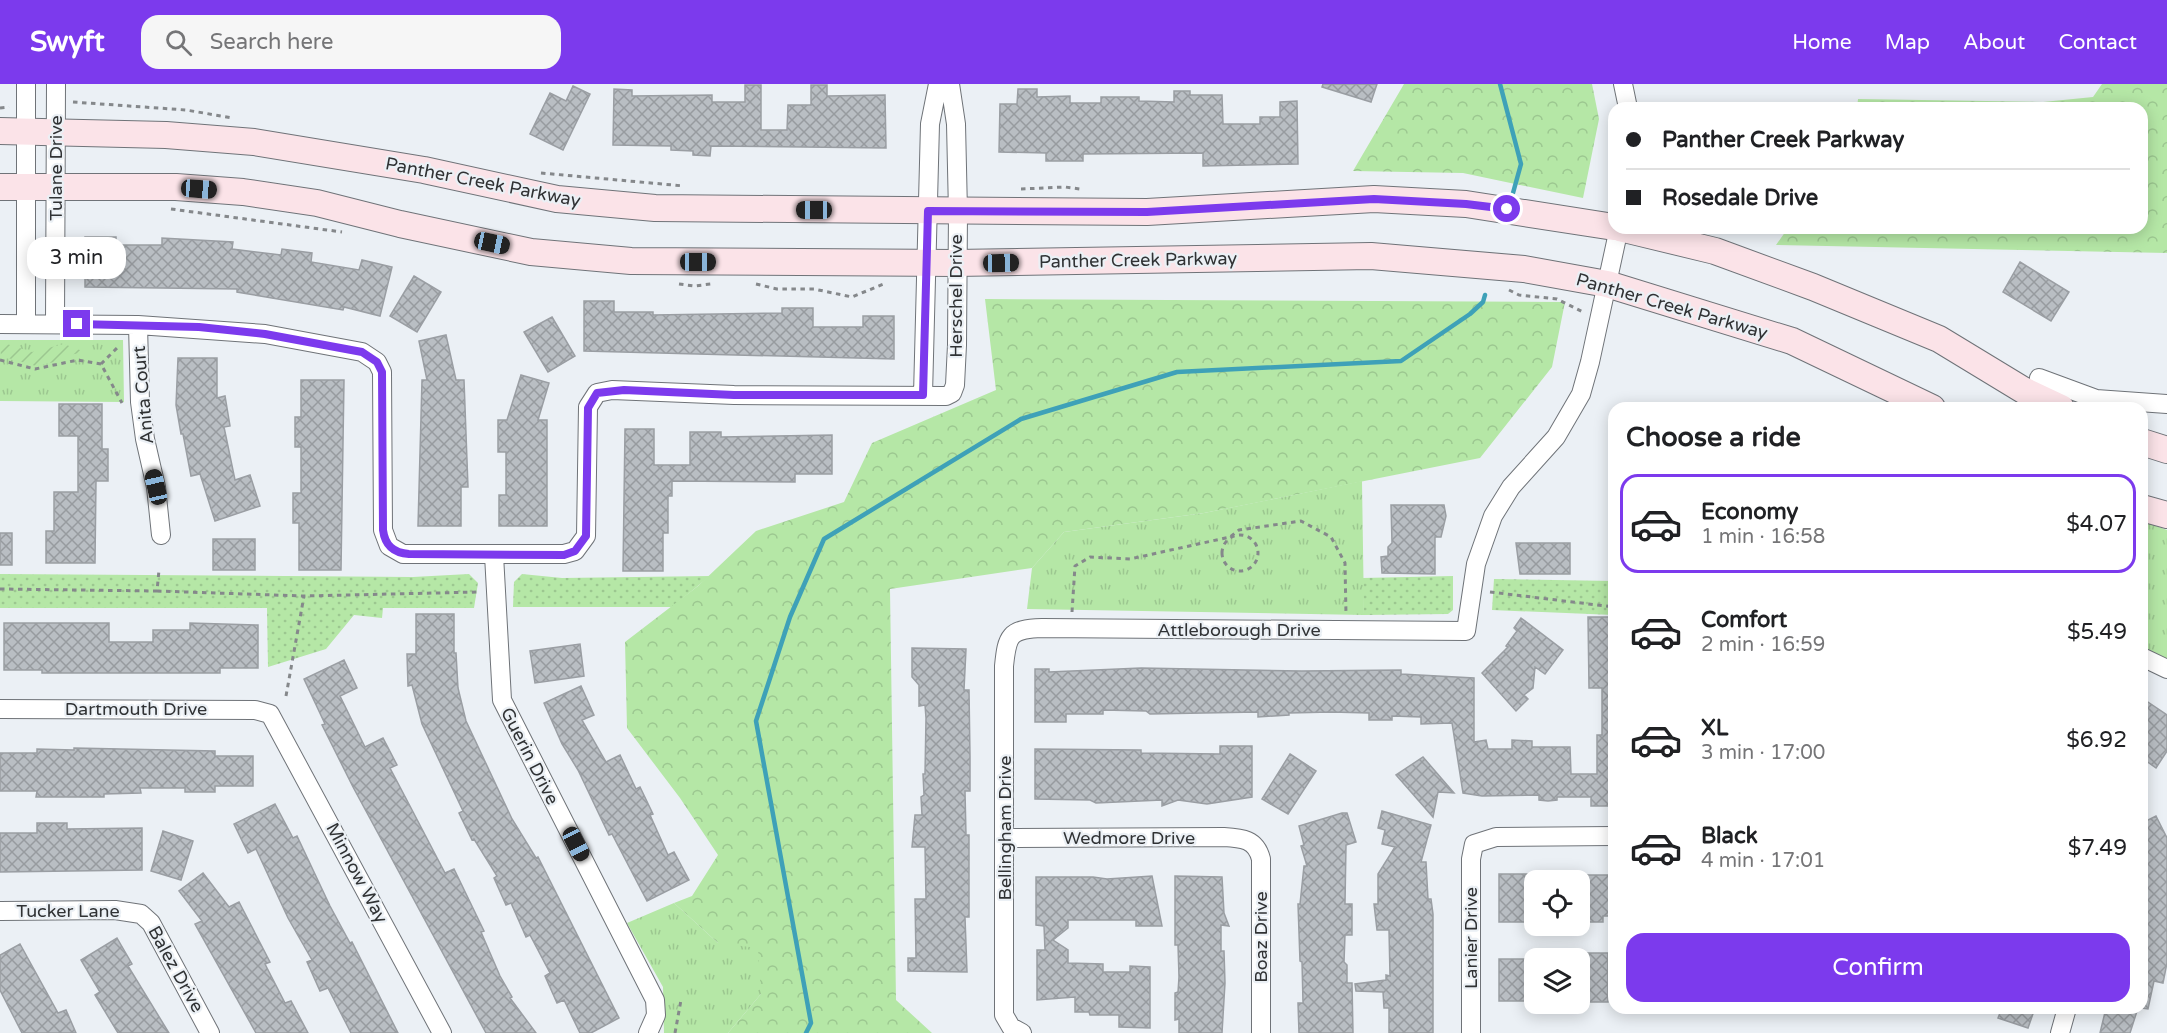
<!DOCTYPE html>
<html lang="en">
<head>
<meta charset="utf-8">
<style>
  :root { --surface:#fff; --page:#f6f6f6; --text:#202124; --muted:#757577; --line:#e0e0e0; --accent:#7c3aed }
  body { margin:0; font-family:"Varela Round",sans-serif; background:var(--page); color:var(--text); height:100vh; display:flex; flex-direction:column; font-size:22px; white-space:nowrap }
  * { box-sizing:border-box; margin:0 }
  p { font-size:20px; color:var(--muted) }
  .icon { flex:none; width:33px; height:33px; fill:none; stroke:currentColor; stroke-width:2; stroke-linecap:round; stroke-linejoin:round }
  .map { position:relative; flex:1; overflow:hidden }
  .panel { position:absolute; left:1608px; top:318px; width:540px; height:612px; display:flex; flex-direction:column; background:var(--surface); border-radius:18px; box-shadow:0 3px 15px #0003 }
  .panel>* { flex:none }
  .guide { position:absolute; left:1608px; top:18px; width:540px; height:132px; border-radius:18px; box-shadow:0 3px 15px #0003; display:grid; align-content:center; height:132px; padding:0 18px; background:var(--surface) }
  .tools { position:absolute; left:1524px; top:786px; display:grid; gap:12px }
  .tools a { display:grid; place-items:center; width:66px; height:66px; border-radius:12px; background:var(--surface); box-shadow:0 3px 15px #0003; font-size:30px }
  .end { position:absolute; width:27px; height:27px; margin:-14px; border:8px solid #7c3aed; background:#fff; box-shadow:0 0 0 3px #fff }
  .from { border-radius:50% }
  .bubble { position:absolute; height:42px; border-radius:18px; background:var(--surface); box-shadow:0 3px 15px #0003; font-size:20px; font-weight:600; line-height:42px; text-align:center }
  .car { position:absolute; width:18px; height:36px; margin:-18px -9px; border-radius:8px; box-shadow:0 0 4px 2px #0007; background:linear-gradient(#222 24%,#8ab4d8 0 40%,#222 0 76%,#8ab4d8 0 86%,#222 0) }
  .guide b { display:flex; align-items:center; gap:21px; height:57px; font-size:22px }
  .guide b+b { border-top:2px solid var(--line) }
  .guide i { width:15px; height:15px; background:var(--text) }
  ul { padding:0; list-style:none }
  li { display:flex; align-items:center; gap:18px; height:99px; margin:0 12px 9px; padding:0 6px; border:3px solid transparent; border-radius:18px }
  li div { flex:1 }
  li b { display:block; font-size:22px }
  li em { font-style:normal; font-weight:600 }
  li.selected { border-color:var(--accent) }
  li>.icon { width:54px; height:54px; stroke-width:1.5 }
  h2 { padding:0 18px; font-size:27px; line-height:72px }
  .cta { display:flex; gap:12px; margin-top:auto; padding:12px 18px }
  .cta a { flex:1; height:69px; border-radius:18px; background:var(--accent); color:#fff; font-size:24px; font-weight:600; line-height:69px; text-align:center }
  header { display:flex; align-items:center; gap:36px; box-sizing:border-box; height:84px; padding:0 30px; background:var(--accent); color:#fff }
  header strong { font-size:28px }
  nav { display:flex; gap:33px; margin-inline-start:auto; font-size:21px }
  .search { width:420px; height:54px; background:var(--page); display:flex; align-items:center; gap:15px; box-sizing:border-box; padding:0 21px; border-radius:18px; color:var(--muted); font-size:22px }
  .map>svg:first-child { display:block }
  .grass { fill:url(#grass-dots) }
  .forest { fill:url(#forest-crowns) }
  .park { fill:url(#park-tufts) }
  .garden { fill:url(#garden-furrows) }
  .lines { fill:none; stroke-linecap:round; stroke-linejoin:round }
  .stream { stroke:#3ea1b8; stroke-width:4.5 }
  .building { fill:url(#building-cross-hatch); stroke:#9a9ea3; stroke-width:1.5 }
  .minor-casing { stroke:#6f7378; stroke-width:20 }
  .secondary-casing { stroke:#6f7378; stroke-width:28 }
  .path { stroke:#85888b; stroke-width:3; stroke-dasharray:4.5 4.5; stroke-linecap:butt }
  .minor { stroke:#fff; stroke-width:18 }
  .secondary { stroke:#fbe3e8; stroke-width:26 }
  .route { stroke:#7c3aed; stroke-width:8 }
  .labels { text-anchor:middle; stroke-width:4.5; stroke-linejoin:round; paint-order:stroke }
  .street-label { font-size:18px; fill:#303234; stroke:#ebf0f5 }
</style>
</head>
<body>
<header>
<strong>Swyft</strong>
<div class="search"><svg class="icon" aria-label="search" viewBox="0 0 24 24"><circle cx="10" cy="10" r="6"/><path d="M15 15l6 6"/></svg>Search here</div>
<nav><a>Home</a><a>Map</a><a>About</a><a>Contact</a></nav>
</header>
<div class="map">
<svg width="2167" height="949" viewBox="0 0 2167 949">
  <defs>
    <pattern id="grass-dots" width="8" height="8" patternUnits="userSpaceOnUse" patternTransform="scale(1.5)"><rect width="8" height="8" fill="#b5e7a6"/><path d="M2 2h.1M6 6h.1" fill="none" stroke="#9cc790" stroke-width="1.8" stroke-linecap="round"/></pattern>
    <pattern id="forest-crowns" width="20" height="18" patternUnits="userSpaceOnUse" patternTransform="scale(1.5)"><rect width="20" height="18" fill="#b5e7a6"/><path d="M2 6a3 3 0 1 1 6 0M12 15a3 3 0 1 1 6 0" fill="none" stroke="#9cc790"/></pattern>
    <pattern id="park-tufts" width="24" height="20" patternUnits="userSpaceOnUse" patternTransform="scale(1.5)"><rect width="24" height="20" fill="#b5e7a6"/><path d="M3 7l-1-3M5 7V3M7 7l1-3M15 17l-1-3M17 17v-4M19 17l1-3" fill="none" stroke="#9cc790"/></pattern>
    <pattern id="garden-furrows" width="10" height="10" patternUnits="userSpaceOnUse" patternTransform="scale(1.5)"><rect width="10" height="10" fill="#b5e7a6"/><path d="M-1 1l2-2M0 10L10 0M9 11l2-2" fill="none" stroke="#9cc790"/></pattern>
    <pattern id="building-cross-hatch" width="8" height="8" patternUnits="userSpaceOnUse" patternTransform="scale(1.5)"><rect width="8" height="8" fill="#b9bec3"/><path d="M0 0l8 8M0 8l8-8" fill="none" stroke="#979b9f"/></pattern>
  </defs>
  <rect width="100%" height="100%" fill="#ebf0f5"/>
  <path class="grass" d="M0 490 413 493 469 490 478 499 474 524H383L382 534 354 531 326 565 268 583 267 524H0Z
    M522 490 562 494 710 492 672 523H513L514 498Z
    M1453 492V526L1448 530 1364 531 1362 494Z
    M1494 495 1614 497V531L1492 526Z"/>
  <path class="forest" d="M1404 0H1592L1599 35 1583 114 1463 89 1353 87Z
    M2102 0H2167V169L1776 161 1788 144H2142V24H1857L1858 15 2043 18 2093 13Z
    M985 215 1565 218 1552 283 1480 374 1204 429 1064 448 1032 484 890 505 896 916 932 949H728L761 910 718 859 674 819 692 812 718 771 680 714 627 644 625 558 698 502 756 447 844 418 872 359 996 306Z"/>
  <path class="park" d="M0 256H123L124 318 0 317Z
    M1362 397 1364 531 1027 525 1032 484 1064 448 1204 429Z
    M2142 437 2167 446V577L2142 565Z
    M674 819 718 859 758 864 761 910 728 949H664L663 903 627 839Z"/>
  <path class="garden" d="M7 260 32 268 64 260 85 268 86 272H81L80 269 69 271 68 275 36 282 1 272 0 261Z"/>
  <g class="lines">
    <path class="stream" d="M1500 0 1521 80 1513 109
      M806 949 811 939 756 637 790 533 824 455 1021 335 1177 288 1401 277 1470 230 1483 218 1485 211"/>
  </g>
  <path class="building" d="M1323 0H1377L1371 18 1322 3Z
    M745 1H761V46H787L788 21H811V1H827V12L885 11 886 64 711 62 710 72 693 71V67L671 66V62L613 61 614 5 632 6V12L712 11V18H745Z
    M573 2 590 10 563 66 530 50 550 9 566 17Z
    M1018 5H1037V13L1070 12V19H1101V13H1139V17L1174 18V7H1190V11H1222L1223 40H1260V33H1280V18L1297 17 1298 80 1203 82V69L1083 70V77H1046V69L999 68 1000 20H1017Z
    M85 153H116V161H162V154L233 158 232 165 281 171 282 165 312 169 311 178 359 186 362 176 392 183 380 232 344 223 343 226 237 208V205L85 203Z
    M2020 178 2069 208 2051 237 2003 208Z
    M414 192 441 208 417 248 390 232Z
    M584 217H614V228H653V231L782 229V224H813V243H863V232H894V275L584 267Z
    M552 233 575 272 548 288 524 248Z
    M446 251 456 296H464L468 403H461V442H418L422 296H427L419 257Z
    M178 274H217V314L225 312 230 342 224 343 235 396 250 391 260 422 215 437 200 390 191 392 183 350H181L176 321Z
    M521 291 549 299 538 336H547V442H499V411H506V368H498V336H507Z
    M301 296H344L341 486H299V439H293V409H301V363H295V333H301Z
    M59 320H102V365H108V397H96L95 479H46V447H54V408H78V352H59Z
    M625 345H654V381H690V348H721V353L832 351V390H795V398L672 397V412H668V449H663V487H623Z
    M1391 421H1444L1446 432 1441 453H1435V490L1382 489 1381 473 1388 472V463L1392 459Z
    M0 449H12V481H0Z
    M213 455H255V486H213Z
    M1516 459H1570V490H1520Z
    M416 530H454V569H456L458 604 466 637 512 735 536 774 538 773 619 934 591 949H580L564 916 557 919 545 892 550 889 530 851 526 853 511 819 506 821 494 794 497 792 474 755 472 756 459 729 463 727 422 640 412 601 408 602 407 570H416Z
    M1588 533H1614V722H1591V713H1557V716L1548 717 1539 716V711L1482 712 1463 709 1452 639 1421 640V633L1392 632V636H1369V629L1331 628 1289 629V631L1258 633V628L1150 630 1146 627 1103 626V630H1066V638H1035V585H1049V588L1141 584 1302 587 1401 586V590L1474 594V658L1486 656 1488 665H1512V656L1532 657V663H1570L1571 690H1597V651H1602V604H1589Z
    M1521 534 1563 566 1545 590 1535 583 1533 604 1524 611 1528 615 1516 627 1482 589 1508 563 1506 562 1517 547 1514 544Z
    M4 539H109V558H153V546H190V539L258 541V584H220V589H42V586H4Z
    M580 560 584 592 535 599 530 567Z
    M912 564 966 565 964 606H969L970 672V707H965L966 751H969V833H965L967 888 908 887V874H916L915 815H926L925 763H912L915 731H922L921 713 924 711 923 690H925L926 634 925 621 919 622V601L912 593Z
    M344 576 357 604 340 612 365 663 383 654 397 681 390 684 411 724 445 789 454 785 484 847 481 848 500 892 512 913 510 914 536 949H486L353 703 322 641 325 640 304 595Z
    M581 602 594 631 582 636 606 678 620 671 636 705 640 703 653 730 650 731 668 771 674 768 689 796 647 817 612 750 609 751 578 686 562 660 544 619Z
    M2142 614 2167 631V667L2156 684 2142 674Z
    M1220 662H1252V713L1207 720 1178 716 1162 722V716L1096 719 1090 716 1035 715V665L1141 666V669L1220 670Z
    M74 664 215 667V672H253V702H215V708H185V704H140L141 709 104 710V713H36L37 707H0V669H37V665L74 666Z
    M1290 670 1316 687 1288 730 1262 715Z
    M1423 673 1454 709 1438 708 1433 733 1396 691Z
    M275 720 293 754 297 752 330 822 350 859 352 858 398 949H351L328 904 320 907 307 878 312 876 288 834 256 765 248 769 234 740Z
    M1382 727 1431 741 1421 778H1426L1428 815H1431L1433 830V949H1389V924H1384L1383 908 1356 907 1355 900 1386 896V891L1390 892 1389 846H1377L1374 820H1378V790L1395 763 1382 760 1385 746 1378 744Z
    M1342 729H1347L1356 758 1346 761 1345 820H1352V851H1345L1344 878 1347 881V899H1352L1353 949H1299L1298 919H1303L1302 878 1300 877 1298 820H1300L1304 782H1307L1301 762 1304 761 1299 742Z
    M2156 732 2167 754V879L2163 899 2154 897 2148 925 2142 924V739Z
    M37 739H67V745L142 744V786L0 788V749H37Z
    M163 747 193 757 181 796 151 787Z
    M203 789 229 823 239 818 270 878 265 880 285 919 291 917 308 949H256L195 840 202 837 179 807Z
    M1499 790H1529V838H1499Z
    M1580 791H1614V832H1603V838H1580Z
    M1152 792 1162 842H1136V836H1068V844L1053 856 1068 866V879L1103 880V888H1130V882L1150 883V944L1119 943V931H1090L1089 928H1075V913L1037 916V866H1045L1044 842 1036 841V793H1093L1107 795Z
    M1175 792 1222 793 1224 829 1229 842 1221 841V867H1224L1225 899 1222 949H1179V935L1175 936V909L1178 908 1179 893 1178 861H1175Z
    M117 854 132 880 128 882 169 949H118L95 911 100 908 81 876Z
    M20 860 58 929 66 926 76 949H22L0 906V871Z
    M1580 869H1608V918H1580Z
    M1499 875H1530V917H1499Z
    M2002 924H2035L2028 944 1998 934Z
    M2106 924H2138L2130 949H2100Z"/>
  <g class="lines">
    <defs>
      <path id="minor" d="M1623 0 1628 24
        M0 240 138 241 265 250 362 268 377 278 382 288 383 446 389 462 403 470H564L575 467 586 452 588 323 597 309 612 306 734 311 946 312 952 309 955 301 957 261 958 128 956 40 950 0
        M26 240V0
        M55 240 56 0
        M138 241 140 318 145 355 156 403 161 451
        M2039 294 2096 315 2167 320
        M923 311 930 40 938 0
        M494 471 502 616 655 916 656 931 648 949
        M2142 573 2167 585
        M0 625 255 626 270 630 442 949
        M1005 754 1224 753C1242 754 1256 755 1261 775V949
        M0 827 115 826 141 830 151 839 210 949
        M1022 949 1011 943 1004 931V582C1007 552 1009 545 1042 544L1466 547 1476 480 1493 432 1511 403 1556 353 1581 310 1590 278 1619 144
        M1471 949V775L1474 760 1496 753 1614 752
        M2060 949 2067 924"/>
      <path id="secondary" d="M0 47 166 51 254 58 424 86 557 115 655 124 1147 128 1374 115 1466 120 1614 143
        M0 103H176L243 108 317 119 400 140 531 168 631 177 955 179 1371 172 1524 185 1607 200 1792 257 1932 324
        M1620 144 1715 167 1813 203 1939 255 2023 306 2061 324
        M2142 358 2167 366
        M2142 424 2167 431"/>
    </defs>
    <use href="#minor" class="minor-casing"/>
    <use href="#secondary" class="secondary-casing"/>
    <path class="path" d="M73 18 186 26 233 34
      M0 24 9 23
      M541 89 684 102
      M1021 105 1065 103 1080 105
      M171 125 342 148
      M679 200 694 202 711 200
      M756 200 777 205H814L852 213 886 199
      M1509 206 1519 211 1557 215 1583 228
      M0 276 35 285 78 276 101 280 122 319
      M101 280 119 262
      M1222 469a18 18 0 1 1 36 0a18 18 0 1 1-36 0Z
      M0 505 157 507 159 486
      M157 507 304 512 479 508
      M1490 508 1614 523
      M1072 528 1075 482 1090 473 1130 475 1230 453 1239 446 1301 437 1331 453 1345 479 1346 531
      M286 612 304 512
      M675 949 681 916"/>
    <use href="#minor" class="minor"/>
    <use href="#secondary" class="secondary"/>
  </g>
  <g class="lines">
    <path class="route" d="M77 240 199 243 265 250 362 268 377 278 382 288 383 446C385 461 393 469 409 470L564 471 575 467 586 452 588 324 597 309 624 306 734 311H923L928 127 1147 128 1374 115 1466 120 1507 125"/>
  </g>
  <g class="labels">
    <g class="street-label">
      <text transform="translate(56 84) rotate(-90)" y="6">Tulane Drive</text>
      <text transform="translate(483 98) rotate(11)" y="6">Panther Creek Parkway</text>
      <text transform="translate(1138 176) rotate(-1)" y="6">Panther Creek Parkway</text>
      <text transform="translate(956 212) rotate(-90)" y="6">Herschel Drive</text>
      <text transform="translate(1672 222) rotate(16)" y="6">Panther Creek Parkway</text>
      <text transform="translate(143 311) rotate(-95)" y="6">Anita Court</text>
      <text x="1239" y="552">Attleborough Drive</text>
      <text x="136" y="631">Dartmouth Drive</text>
      <text transform="translate(530 672) rotate(63)" y="6">Guerin Drive</text>
      <text transform="translate(1005 744) rotate(-90)" y="6">Bellingham Drive</text>
      <text x="1129" y="760">Wedmore Drive</text>
      <text transform="translate(357 789) rotate(62)" y="6">Minnow Way</text>
      <text x="68" y="833">Tucker Lane</text>
      <text transform="translate(1261 853) rotate(-90)" y="6">Boaz Drive</text>
      <text transform="translate(1471 854) rotate(-90)" y="6">Lanier Drive</text>
      <text transform="translate(176 885) rotate(61)" y="6">Balez Drive</text>
    </g>
  </g>
</svg>
<div class="tools">
<a><svg class="icon" aria-label="locate" viewBox="0 0 24 24"><circle cx="12" cy="12" r="6"/><path d="M12 2v4M12 18v4M2 12h4M18 12h4"/></svg></a>
<a><svg class="icon" aria-label="layers" viewBox="0 0 24 24"><path d="M12 4l9 5-9 5-9-5zM3 14l9 5 9-5"/></svg></a>
</div>
<i class="end from" style="left:1507px;top:125px"></i>
<i class="end" style="left:77px;top:240px"></i>
<div class="bubble" style="left:27px;top:153px;width:99px">3 min</div>
<i class="car" style="left:199px;top:105px;rotate:94deg"></i>
<i class="car" style="left:814px;top:126px;rotate:270deg"></i>
<i class="car" style="left:492px;top:159px;rotate:102deg"></i>
<i class="car" style="left:698px;top:178px;rotate:90deg"></i>
<i class="car" style="left:1001px;top:179px;rotate:89deg"></i>
<i class="car" style="left:156px;top:403px;rotate:347deg"></i>
<i class="car" style="left:576px;top:760px;rotate:153deg"></i>
<div class="guide">
<b><i class="from"></i>Panther Creek Parkway</b>
<b><i></i>Rosedale Drive</b>
</div>
<section class="panel">
<h2>Choose a ride</h2>
<ul>
<li class="selected"><svg class="icon" aria-label="car" viewBox="0 0 24 24"><path d="M5 17H2v-5l4-1 3-4h7l3 4 3 1v5h-3M9 17h6M6 11h13"/><circle cx="7" cy="17" r="2"/><circle cx="17" cy="17" r="2"/></svg><div><b>Economy</b><p>1 min · 16:58</p></div><em>$4.07</em></li>
<li><svg class="icon" aria-label="car" viewBox="0 0 24 24"><path d="M5 17H2v-5l4-1 3-4h7l3 4 3 1v5h-3M9 17h6M6 11h13"/><circle cx="7" cy="17" r="2"/><circle cx="17" cy="17" r="2"/></svg><div><b>Comfort</b><p>2 min · 16:59</p></div><em>$5.49</em></li>
<li><svg class="icon" aria-label="car" viewBox="0 0 24 24"><path d="M5 17H2v-5l4-1 3-4h7l3 4 3 1v5h-3M9 17h6M6 11h13"/><circle cx="7" cy="17" r="2"/><circle cx="17" cy="17" r="2"/></svg><div><b>XL</b><p>3 min · 17:00</p></div><em>$6.92</em></li>
<li><svg class="icon" aria-label="car" viewBox="0 0 24 24"><path d="M5 17H2v-5l4-1 3-4h7l3 4 3 1v5h-3M9 17h6M6 11h13"/><circle cx="7" cy="17" r="2"/><circle cx="17" cy="17" r="2"/></svg><div><b>Black</b><p>4 min · 17:01</p></div><em>$7.49</em></li>
</ul>
<div class="cta"><a>Confirm</a></div>
</section>
</div>
</body>
</html>
